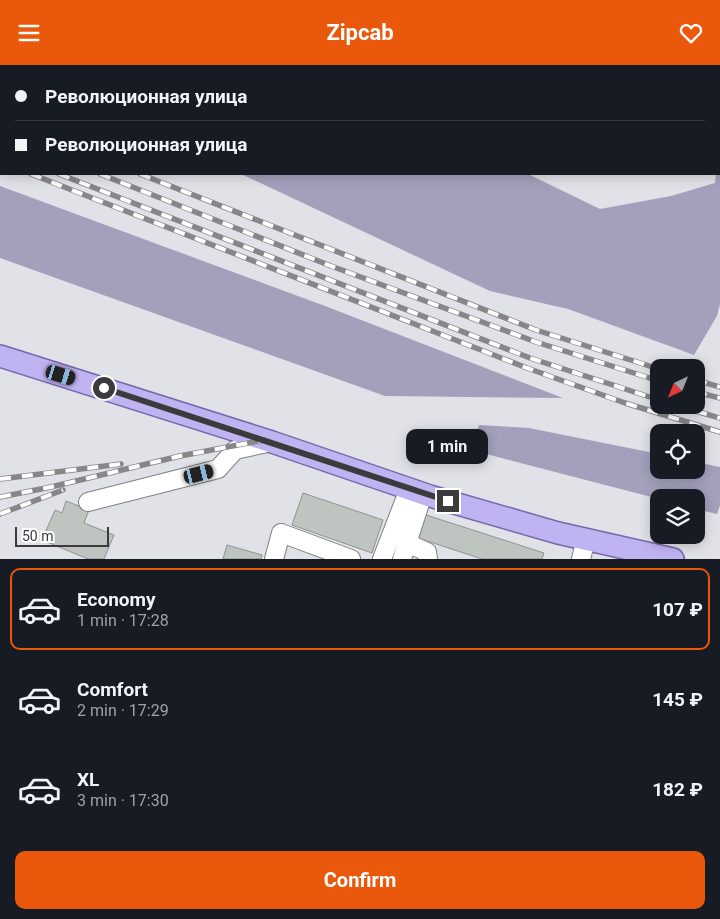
<!DOCTYPE html>
<html lang="en">
<head>
<meta charset="utf-8">
<style>
  :root { --surface:#171b24; --page:#20242c; --text:#f1f3f6; --muted:#9ea1a6; --line:#363941; --accent:#ea580c }
  body { margin:0; font-family:Roboto,sans-serif; background:var(--page); color:var(--text); height:100vh; display:flex; flex-direction:column; font-size:19px; white-space:nowrap }
  * { box-sizing:border-box; margin:0 }
  p { font-size:16px; color:var(--muted) }
  .icon { flex:none; width:28px; height:28px; fill:none; stroke:currentColor; stroke-width:2; stroke-linecap:round; stroke-linejoin:round }
  .map { position:relative; height:494px; overflow:hidden }
  .sheet { display:flex; flex-direction:column; background:var(--surface); flex:1 }
  .sheet>* { flex:none }
  .banner { position:absolute; left:0px; top:0px; width:720px; height:110px; box-shadow:0 2px 12px #0003; display:grid; align-content:center; height:110px; padding:0 15px; background:var(--surface) }
  .needle { width:32px; rotate:223deg }
  .fabs { position:absolute; left:650px; top:294px; display:grid; gap:10px }
  .fabs a { display:grid; place-items:center; width:55px; height:55px; border-radius:10px; background:var(--surface); box-shadow:0 2px 12px #0003; font-size:25px }
  .scale { position:absolute; left:15px; bottom:12px; width:94px; box-sizing:border-box; padding-left:5px; border:2px solid #3b3a3d; border-top:0; font-size:14px; line-height:18px; white-space:nowrap; color:#3b3a3d; -webkit-text-stroke:4px #fff; paint-order:stroke }
  .end { position:absolute; width:22px; height:22px; margin:-11px; border:6px solid #3b3a3d; background:#fff; box-shadow:0 0 0 2px #fff }
  .from { border-radius:50% }
  .bubble { position:absolute; height:35px; border-radius:10px; background:var(--surface); box-shadow:0 2px 12px #0003; font-size:16px; font-weight:700; line-height:35px; text-align:center }
  .car { position:absolute; width:15px; height:30px; margin:-15px -8px; border-radius:6px; box-shadow:0 0 4px 1px #0007; background:linear-gradient(#222 24%,#8ab4d8 0 40%,#222 0 76%,#8ab4d8 0 86%,#222 0) }
  .banner b { display:flex; align-items:center; gap:18px; height:48px; font-size:19px }
  .banner b+b { border-top:1px solid var(--line) }
  .banner i { width:12px; height:12px; background:var(--text) }
  ul { padding:9px 0 0; list-style:none }
  li { display:flex; align-items:center; gap:15px; height:82px; margin:0 10px 8px; padding:0 5px; border:2px solid transparent; border-radius:10px }
  li div { flex:1 }
  li b { display:block; font-size:19px }
  li em { font-style:normal; font-weight:700 }
  li.on { border-color:var(--accent) }
  li>.icon { width:45px; height:45px; stroke-width:1.5 }
  .action { display:flex; gap:10px; margin-top:auto; padding:10px 15px }
  .action a { flex:1; height:58px; border-radius:10px; background:var(--accent); color:#fff; font-size:20px; font-weight:700; line-height:58px; text-align:center }
  header { display:flex; justify-content:space-between; align-items:center; height:65px; padding:0 15px; background:var(--accent); color:#fff; font-size:22px; font-weight:700 }
  .map>svg:first-child { display:block }
  .forest { fill:#a3a0bc }
  .building { fill:#bec5c1; stroke:#8d9490 }
  .lines { fill:none; stroke-linecap:round; stroke-linejoin:round }
  .minor-casing { stroke:#7f7f85; stroke-width:20 }
  .major-casing { stroke:#7668ac; stroke-width:24 }
  .minor { stroke:#fff; stroke-width:18 }
  .major { stroke:#c0b3f1; stroke-width:21 }
  .rail-casing { stroke:#87868b; stroke-width:5.5 }
  .rail { stroke:#fff; stroke-width:4; stroke-dasharray:11; stroke-linecap:butt }
  .route { stroke:#3b3a3d; stroke-width:6 }
</style>
</head>
<body>
<header><svg class="icon" aria-label="menu" viewBox="0 0 24 24"><path d="M4 6h16M4 12h16M4 18h16"/></svg>Zipcab<svg class="icon" aria-label="heart" viewBox="0 0 24 24"><path d="M12 20l-8-8c-3-5 5-10 8-4 3-6 11-1 8 4z"/></svg></header>
<div class="map">
<svg width="720" height="494" viewBox="0 0 720 494">
  <rect width="100%" height="100%" fill="#e1e1e8"/>
  <path class="forest" d="M24 0H183L186 1H27Z
    M720 46V239L717 251 694 290 568 244 490 226 241 109H528L600 144 671 131 715 118 716 109H719Z
    M0 121 325 241 563 333 385 331 0 193Z
    M479 360 529 363 659 389V405H696V397L720 402V440L717 449 696 444V432H659V434L471 385Z"/>
  <path class="building" d="M303 428 383 455 372 488 292 460Z
    M66 436 89 445 84 458 114 470 104 494H88L42 475 55 445 62 448Z
    M423 449 544 488 542 494H482L415 472Z
    M227 480 262 490 261 494H223Z"/>
  <g class="lines">
    <defs>
      <path id="minor" d="M88 437 218 404 235 385 272 377
        M407 478 427 487 428 494
        M274 494 281 468 351 494
        M382 494 409 424
        M402 494 423 429
        M581 494 586 474"/>
      <path id="major" d="M0 291 272 377 430 431 558 468 673 494"/>
    </defs>
    <use href="#minor" class="minor-casing"/>
    <use href="#major" class="major-casing"/>
    <use href="#minor" class="minor"/>
    <use href="#major" class="major"/>
    <defs>
      <path id="rail" d="M0 60 1 61
        M0 85 1 86
        M0 97H1
        M31 109 527 303 625 338 720 367
        M59 109 530 293 659 335
        M100 109 331 201 536 277 659 316
        M140 109 536 265 659 304
        M696 315 720 322
        M696 327 720 333
        M675 340 720 353
        M0 414 121 399
        M0 432 51 422 180 391 264 375
        M0 449 63 425"/>
    </defs>
    <use href="#rail" class="rail-casing"/>
    <use href="#rail" class="rail"/>
  </g>
  <g class="lines">
    <path class="route" d="M104 323 448 436"/>
  </g>
</svg>
<div class="fabs">
<a><svg class="needle" viewBox="-14 -14 28 28"><path d="M0-13l5 13h-10z" fill="#e53935"/><path d="M0 13l5-13h-10z" fill="#9ea1a6"/></svg></a>
<a><svg class="icon" aria-label="locate" viewBox="0 0 24 24"><circle cx="12" cy="12" r="6"/><path d="M12 2v4M12 18v4M2 12h4M18 12h4"/></svg></a>
<a><svg class="icon" aria-label="layers" viewBox="0 0 24 24"><path d="M12 4l9 5-9 5-9-5zM3 14l9 5 9-5"/></svg></a>
</div>
<div class="scale">50 m</div>
<i class="end from" style="left:104px;top:323px"></i>
<i class="end" style="left:448px;top:436px"></i>
<div class="bubble" style="left:406px;top:364px;width:82px">1 min</div>
<i class="car" style="left:61px;top:310px;rotate:107deg"></i>
<i class="car" style="left:199px;top:409px;rotate:76deg"></i>
<div class="banner">
<b><i class="from"></i>Революционная улица</b>
<b><i></i>Революционная улица</b>
</div>
</div>
<section class="sheet">
<ul>
<li class="on"><svg class="icon" aria-label="car" viewBox="0 0 24 24"><path d="M5 17H2v-5l4-1 3-4h7l3 4 3 1v5h-3M9 17h6M6 11h13"/><circle cx="7" cy="17" r="2"/><circle cx="17" cy="17" r="2"/></svg><div><b>Economy</b><p>1 min · 17:28</p></div><em>107 ₽</em></li>
<li><svg class="icon" aria-label="car" viewBox="0 0 24 24"><path d="M5 17H2v-5l4-1 3-4h7l3 4 3 1v5h-3M9 17h6M6 11h13"/><circle cx="7" cy="17" r="2"/><circle cx="17" cy="17" r="2"/></svg><div><b>Comfort</b><p>2 min · 17:29</p></div><em>145 ₽</em></li>
<li><svg class="icon" aria-label="car" viewBox="0 0 24 24"><path d="M5 17H2v-5l4-1 3-4h7l3 4 3 1v5h-3M9 17h6M6 11h13"/><circle cx="7" cy="17" r="2"/><circle cx="17" cy="17" r="2"/></svg><div><b>XL</b><p>3 min · 17:30</p></div><em>182 ₽</em></li>
</ul>
<div class="action"><a>Confirm</a></div>
</section>
</body>
</html>
